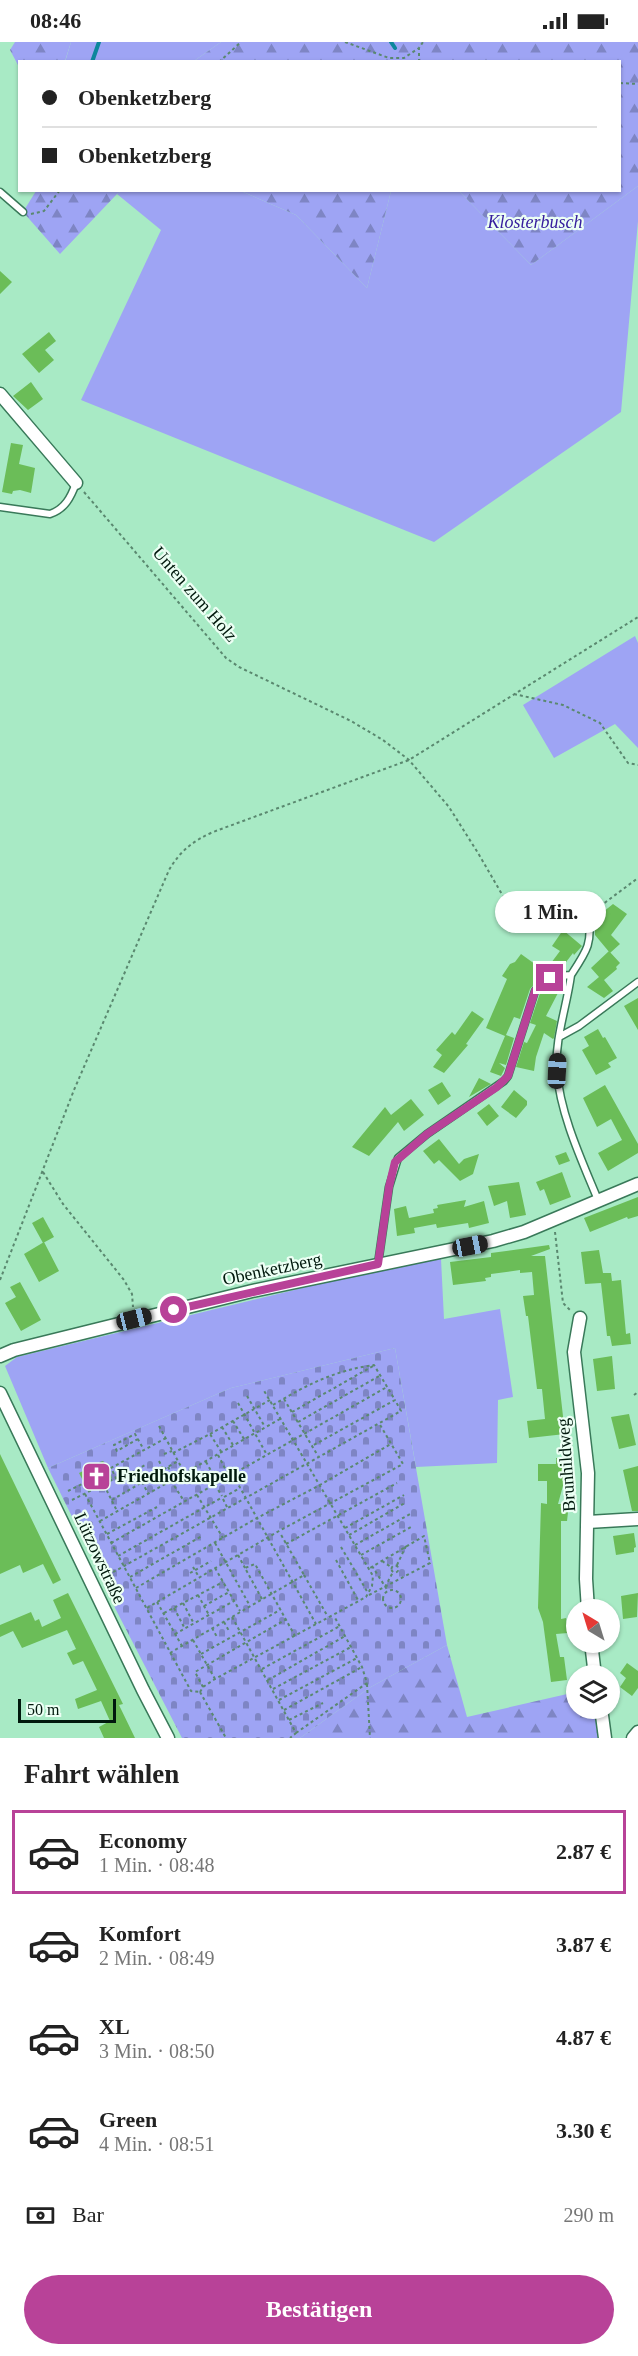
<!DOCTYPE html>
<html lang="de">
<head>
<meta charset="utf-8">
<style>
  :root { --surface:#fff; --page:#f2f2f2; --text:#222; --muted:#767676; --line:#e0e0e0; --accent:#b84298 }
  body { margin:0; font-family:"Times New Roman",serif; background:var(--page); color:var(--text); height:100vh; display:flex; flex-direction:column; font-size:22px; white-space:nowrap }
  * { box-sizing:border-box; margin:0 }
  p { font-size:20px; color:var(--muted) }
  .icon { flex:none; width:33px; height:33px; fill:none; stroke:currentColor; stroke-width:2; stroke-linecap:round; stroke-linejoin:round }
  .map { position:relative; height:1696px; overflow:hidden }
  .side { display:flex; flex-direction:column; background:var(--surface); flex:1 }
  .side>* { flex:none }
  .guide { position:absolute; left:18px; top:18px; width:603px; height:132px; border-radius:0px; box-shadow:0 2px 4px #0004; display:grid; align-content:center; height:132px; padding:0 24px; background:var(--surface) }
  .needle { width:39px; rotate:322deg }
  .buttons { position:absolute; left:566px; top:1557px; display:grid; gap:12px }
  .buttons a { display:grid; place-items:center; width:54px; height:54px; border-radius:50%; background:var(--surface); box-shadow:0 2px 4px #0004; font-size:30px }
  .scale { position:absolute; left:18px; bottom:15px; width:98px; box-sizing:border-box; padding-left:6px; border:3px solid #01190d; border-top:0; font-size:16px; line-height:21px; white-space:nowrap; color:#01190d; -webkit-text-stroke:4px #ecfff4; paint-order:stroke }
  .end { position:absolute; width:27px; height:27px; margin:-14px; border:8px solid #b84298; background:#fff; box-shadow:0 0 0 3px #fff }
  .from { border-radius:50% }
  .bubble { position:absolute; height:42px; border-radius:21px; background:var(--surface); box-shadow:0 2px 4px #0004; font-size:20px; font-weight:800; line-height:42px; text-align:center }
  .car { position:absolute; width:18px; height:36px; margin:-18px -9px; border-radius:8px; box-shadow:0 0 4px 2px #0007; background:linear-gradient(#222 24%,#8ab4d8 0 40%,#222 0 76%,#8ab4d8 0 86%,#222 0) }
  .guide b { display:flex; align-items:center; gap:21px; height:57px; font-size:22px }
  .guide b+b { border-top:2px solid var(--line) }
  .guide i { width:15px; height:15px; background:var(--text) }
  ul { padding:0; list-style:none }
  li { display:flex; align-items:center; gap:18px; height:84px; margin:0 12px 9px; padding:0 12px; border:3px solid transparent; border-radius:0px }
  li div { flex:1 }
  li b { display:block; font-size:22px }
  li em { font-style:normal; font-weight:800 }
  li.selected { border-color:var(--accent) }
  li>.icon { width:54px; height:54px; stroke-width:1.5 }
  h2 { padding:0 24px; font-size:27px; line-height:72px }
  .pay { display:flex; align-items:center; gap:15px; height:66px; padding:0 24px; font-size:22px }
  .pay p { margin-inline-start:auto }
  .button { display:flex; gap:12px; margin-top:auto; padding:12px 24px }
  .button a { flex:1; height:69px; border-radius:36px; background:var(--accent); color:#fff; font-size:24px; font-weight:800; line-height:69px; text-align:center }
  .status { display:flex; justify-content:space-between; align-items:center; height:42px; padding:0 30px; background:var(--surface); direction:ltr }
  .status svg { height:16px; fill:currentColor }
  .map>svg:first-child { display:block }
  .grass { fill:#9ea4f4 }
  .forest { fill:url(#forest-firs) }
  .cemetery { fill:url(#cemetery-stones) }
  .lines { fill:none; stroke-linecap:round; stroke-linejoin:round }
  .stream { stroke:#0c869c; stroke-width:4 }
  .building { fill:#6bbd58 }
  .service-casing { stroke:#397959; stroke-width:9 }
  .minor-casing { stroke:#397959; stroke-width:15 }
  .path { stroke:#5a886f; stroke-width:2; stroke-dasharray:3 3; stroke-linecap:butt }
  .service { stroke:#fff; stroke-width:6 }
  .minor { stroke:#fff; stroke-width:12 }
  .route { stroke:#b84298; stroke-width:8 }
  .labels { text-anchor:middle; stroke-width:4.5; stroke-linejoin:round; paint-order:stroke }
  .park-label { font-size:18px; font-style:italic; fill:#351d9d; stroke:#ecfff4 }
  .street-label { font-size:18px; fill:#01190d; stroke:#ecfff4 }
  .poi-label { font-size:18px; font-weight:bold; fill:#01190d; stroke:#ecfff4; text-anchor:start }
</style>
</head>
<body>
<div class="status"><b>08:46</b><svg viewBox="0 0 49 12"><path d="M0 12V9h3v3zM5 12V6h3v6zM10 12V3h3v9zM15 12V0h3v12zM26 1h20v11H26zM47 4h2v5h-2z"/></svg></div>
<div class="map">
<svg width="638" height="1696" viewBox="0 0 638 1696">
  <defs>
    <pattern id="forest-firs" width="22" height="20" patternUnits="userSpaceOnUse" patternTransform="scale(1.5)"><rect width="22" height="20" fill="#9ea4f4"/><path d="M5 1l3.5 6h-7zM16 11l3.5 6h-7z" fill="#7e85c4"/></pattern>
    <pattern id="cemetery-stones" width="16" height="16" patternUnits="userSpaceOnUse" patternTransform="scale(1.5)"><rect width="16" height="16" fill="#9ea4f4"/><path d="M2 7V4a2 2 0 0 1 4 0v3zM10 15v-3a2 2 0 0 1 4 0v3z" fill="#7e85c4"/></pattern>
  </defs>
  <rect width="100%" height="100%" fill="#a8eac5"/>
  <path class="grass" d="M71 0H221L194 19 65 20Z
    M638 144V179L621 370 434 500 81 358 161 188 117 152 122 149H241L296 173 367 246 391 149H459L531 223Z
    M635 594 638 601V706L615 682 554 716 523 663Z
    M441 1217 444 1277 500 1267 513 1355 498 1358 497 1421 416 1425 395 1306 231 1346 48 1426 5 1324 17 1315 373 1229Z"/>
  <path class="forest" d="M15 0H71L65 19 20 20 19 25 10 8Z
    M221 0H638V144L531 223 459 149 620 148V20L194 19Z
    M36 149H122L117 152 60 212 23 170Z
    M241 149H391L367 246 296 173Z
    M447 1603 467 1675 576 1650V1666L594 1667 598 1696H300L369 1646Z"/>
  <path class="cemetery" d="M395 1306 447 1603 369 1646 300 1696H182L115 1566 108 1533 84 1499 48 1426 231 1346Z"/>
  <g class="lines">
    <path class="stream" d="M391 0 395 6
      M92 20 99 0"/>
  </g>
  <path class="building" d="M0 229 12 240 0 252Z
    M49 290 56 299 45 308 54 318 39 331 22 312Z
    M31 340 43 357 28 368 13 354Z
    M11 401 23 403 19 422 35 426 31 451 20 448 13 449 12 452 2 450Z
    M613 862 627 872 611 893 620 902 610 911 595 893V886L598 874Z
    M563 888 582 904 574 913 573 911 560 928 551 921 560 909 552 904Z
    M609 909 620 921 616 925 617 927 604 938 613 949 604 956 587 945 599 935 591 926Z
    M521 912 539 925 533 935 538 938 530 947 520 977 514 975 506 993 514 996 506 1023 499 1021 505 1026 501 1034 490 1030 505 994 486 986 507 937 502 934 510 922 515 920Z
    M548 944 559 949 546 974 557 979 554 996 553 997 544 991 536 1015 534 1029 516 1025 524 1000 527 1001 536 983 530 981 540 951Z
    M638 956V988L624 964Z
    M472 969 484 977 466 1002 468 1003 444 1031 433 1025 442 1013 436 1008 452 990 455 993Z
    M598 987 603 996 605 995 617 1016 608 1021 611 1025 596 1033 582 1008 589 1004 584 995Z
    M479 1036 491 1042 469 1055Z
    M442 1040 451 1054 438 1063 428 1048Z
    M605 1043 638 1102V1111L608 1129 598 1111 622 1098 611 1077 597 1085 583 1056Z
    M514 1048 527 1059V1063L516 1076 501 1065Z
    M411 1057 424 1073 404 1089 398 1080 369 1114 352 1105 385 1065 391 1073Z
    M489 1062 499 1074 487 1084 477 1071Z
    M439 1097 459 1122 464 1117 479 1112 473 1132 460 1139 439 1118 434 1122 423 1109Z
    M566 1110 570 1119 559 1123 555 1114Z
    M562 1130 571 1155 550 1163 544 1147 540 1149 536 1140Z
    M519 1140 526 1173 510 1176 507 1159 494 1164 488 1144Z
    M638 1155V1174L628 1177 627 1175 590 1190 584 1176Z
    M466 1158 464 1165 484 1159 489 1181 469 1186 468 1181 437 1186 436 1182 414 1186 415 1191 397 1194 394 1167 406 1164 409 1176 434 1171 433 1167 438 1166 437 1163Z
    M43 1175 54 1195 43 1201 32 1181Z
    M44 1200 59 1229 39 1240 24 1212Z
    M549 1203 550 1207 531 1214H545L565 1392 529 1396 527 1379 545 1377 542 1347H537L528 1274H526L523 1254 534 1253 532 1230 520 1231V1228L491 1232V1235L485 1236 486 1239 453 1243 450 1220 491 1215V1211Z
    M599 1208 603 1231H611L612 1239 621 1238 626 1292 630 1291 631 1302 612 1304 610 1294H607L601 1241 585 1242 581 1210Z
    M20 1240 41 1278 21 1289 5 1261 16 1255 10 1245Z
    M612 1314 615 1347 597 1349 593 1317Z
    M629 1372 636 1403 619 1407 611 1375Z
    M0 1412 61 1538 53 1542 43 1522 23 1531 20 1523 0 1532Z
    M556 1416H565V1422L569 1423 568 1440H564L558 1462H569L567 1479H561V1577L566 1576 568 1591 556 1592 560 1615H564L567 1638 551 1640 543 1580 538 1566 541 1461 547 1462V1439H538V1422H556Z
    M103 1419 112 1436 88 1448 79 1431Z
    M638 1424V1469H632L623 1428Z
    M634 1491 636 1505 634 1506V1510L616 1513 613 1494Z
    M68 1551 123 1662 119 1663 135 1696H104L99 1685 110 1679 101 1659 78 1667 75 1657 97 1648 83 1619 73 1623 67 1611 76 1607 67 1588 22 1606 13 1589 0 1595V1583L31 1570 35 1579 39 1577 42 1585 61 1576 53 1558Z
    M638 1551 637 1575 623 1577 621 1554Z
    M627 1621 638 1629V1646L632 1654 620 1645 626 1636 620 1631Z"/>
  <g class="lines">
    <defs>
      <path id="service" d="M0 150 23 170
        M0 465 50 472C65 467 71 455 76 441
        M571 933C587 909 593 901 588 872
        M559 995 579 984 638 940
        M378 1222 389 1145 398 1116 427 1092 504 1039 508 1034 535 949C543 936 556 934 571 933 567 964 554 999 557 1030 560 1072 582 1119 598 1158"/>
      <path id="minor" d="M0 352 76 441
        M580 1276 574 1310 588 1431 586 1537 588 1568
        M0 1314 14 1308 252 1249 493 1199 524 1190 638 1142
        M0 1351 143 1648 168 1696
        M588 1480 638 1477
        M591 1600 595 1634
        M601 1666 605 1696
        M633 1696 638 1690"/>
    </defs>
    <use href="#service" class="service-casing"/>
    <use href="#minor" class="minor-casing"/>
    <path class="path" d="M345 0 389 16H404L419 6
      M219 20 241 0
      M419 20V6L423 0
      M620 41 638 42
      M31 172 44 169 60 148
      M84 450 226 616 239 625 351 679 383 698 409 718 449 765 478 811 514 873 523 882 536 885 579 875
      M514 652 563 663 600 681 628 721 638 723
      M595 868 638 836
      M43 1130 63 1162 124 1238 132 1252 133 1265
      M555 1190 563 1261 570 1268
      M0 1238 74 1048 169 828C180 809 193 799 213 790L409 718 638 575
      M634 1353 638 1350
      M247 1354 265 1385
      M284 1357 318 1414
      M238 1361 267 1413
      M273 1363C306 1343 336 1328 374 1323L395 1358 312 1404
      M292 1370 373 1324
      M233 1379 244 1397
      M298 1380 381 1333
      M159 1384 185 1432
      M222 1385 233 1403
      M210 1392 270 1358
      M138 1397 117 1409 114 1403 135 1392 144 1408
      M173 1411 210 1392 222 1411
      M164 1412 172 1409
      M218 1413 229 1434
      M159 1419 163 1427
      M206 1420 218 1441
      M168 1425 175 1437
      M233 1433 316 1582
      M153 1434 159 1444
      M116 1436 118 1438 147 1422
      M171 1439 184 1459
      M142 1440 148 1451
      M104 1443 117 1469
      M215 1443 222 1454
      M68 1449 84 1441
      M85 1452 191 1649 200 1650
      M197 1453 223 1496
      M224 1455 240 1446
      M223 1457 227 1465
      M72 1458 116 1436 111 1426 166 1396
      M112 1458 178 1419
      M100 1479 280 1377
      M345 1486 404 1453
      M107 1492 157 1465
      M349 1493 405 1461
      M111 1501 387 1345
      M215 1501 250 1564
      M286 1502 397 1441
      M355 1503 410 1472
      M341 1505 368 1551
      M91 1509 108 1533
      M238 1513 245 1526
      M361 1513 411 1485
      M118 1514 221 1456
      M336 1518 358 1558
      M382 1519 391 1525
      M397 1523 406 1504
      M391.5 1527a3.5 3.5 0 1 1 7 0a3.5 3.5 0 1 1-7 0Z
      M372 1524 388 1549
      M193 1525 199 1535
      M215 1526 240 1569
      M190 1531 211 1519
      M304 1533 328 1575
      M130 1535 202 1494
      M385 1545 393 1530
      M136 1546 257 1476 320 1443 391 1402
      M383 1557a9 9 0 1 1 18 0a9 9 0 1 1-18 0Z
      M111 1551 108 1533 401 1369 395 1358
      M198 1553 209 1573
      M369 1553 430 1521 424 1494 370 1526
      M262 1557 245 1526 255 1522 295 1594
      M157 1560 182 1604
      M183 1561 193 1580
      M204 1564 229 1550
      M147 1566 279 1489 403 1422 379 1381
      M174 1566 184 1585
      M164 1571 223 1540
      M232 1575 296 1691 290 1696
      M224 1580 229 1589
      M212 1586 217 1595
      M175 1592 234 1559
      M193 1598 215 1637
      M170 1611 304 1533 280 1491
      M201 1612 280 1568
      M262 1627 340 1584
      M268 1638 345 1594
      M367 1642 370 1696
      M203 1645 195 1630 285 1578
      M273 1647 351 1605
      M200 1650 203 1645 215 1637 366 1555 372 1544 373 1534 263 1347
      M200 1650 226 1696
      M279 1658 357 1616
      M284 1668 362 1625
      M289 1678 323 1661
      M296 1691 367 1641 362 1625 334 1574"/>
    <use href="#service" class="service"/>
    <use href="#minor" class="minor"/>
  </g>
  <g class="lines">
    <path class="route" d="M174 1268 378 1222 389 1145 395 1120 427 1092 497 1045 508 1034 535 949 539 943 550 936"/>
  </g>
  <defs>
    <symbol id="church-square" viewBox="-11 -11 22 22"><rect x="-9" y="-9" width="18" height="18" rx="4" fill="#b84298" stroke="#ecfff4"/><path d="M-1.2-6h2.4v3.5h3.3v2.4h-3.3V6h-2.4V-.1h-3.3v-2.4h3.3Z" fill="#fff"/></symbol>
  </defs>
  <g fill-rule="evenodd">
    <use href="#church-square" x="80" y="1418" width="33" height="33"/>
  </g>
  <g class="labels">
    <g class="park-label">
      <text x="535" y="186">Klosterbusch</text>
    </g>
    <g class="street-label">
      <text transform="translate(195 552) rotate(49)" y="6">Unten zum Holz</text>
      <text transform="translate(272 1227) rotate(-12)" y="6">Obenketzberg</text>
      <text transform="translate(566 1423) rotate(-94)" y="6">Brunhildweg</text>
      <text transform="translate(100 1516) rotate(65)" y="6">Lützowstraße</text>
    </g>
    <g class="poi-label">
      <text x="117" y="1440">Friedhofskapelle</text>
    </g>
  </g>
</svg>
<div class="buttons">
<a><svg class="needle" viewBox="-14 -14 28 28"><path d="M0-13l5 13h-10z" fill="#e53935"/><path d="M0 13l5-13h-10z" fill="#767676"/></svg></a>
<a><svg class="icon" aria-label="layers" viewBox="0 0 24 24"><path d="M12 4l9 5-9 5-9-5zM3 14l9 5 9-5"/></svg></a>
</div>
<div class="scale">50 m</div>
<i class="end from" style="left:174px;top:1268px"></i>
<i class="end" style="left:550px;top:936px"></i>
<div class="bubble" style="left:495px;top:849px;width:111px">1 Min.</div>
<i class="car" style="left:557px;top:1029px;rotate:3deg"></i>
<i class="car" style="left:470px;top:1204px;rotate:79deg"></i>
<i class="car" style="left:134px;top:1277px;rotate:76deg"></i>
<div class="guide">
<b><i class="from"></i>Obenketzberg</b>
<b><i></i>Obenketzberg</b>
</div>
</div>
<section class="side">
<h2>Fahrt wählen</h2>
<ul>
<li class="selected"><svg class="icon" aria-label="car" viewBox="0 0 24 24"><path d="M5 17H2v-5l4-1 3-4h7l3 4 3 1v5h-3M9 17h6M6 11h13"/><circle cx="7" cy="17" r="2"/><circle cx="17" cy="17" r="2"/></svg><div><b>Economy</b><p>1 Min. · 08:48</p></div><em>2.87 €</em></li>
<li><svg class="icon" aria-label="car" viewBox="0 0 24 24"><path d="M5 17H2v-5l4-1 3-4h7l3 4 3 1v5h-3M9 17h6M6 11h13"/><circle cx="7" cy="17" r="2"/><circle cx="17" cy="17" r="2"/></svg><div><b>Komfort</b><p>2 Min. · 08:49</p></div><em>3.87 €</em></li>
<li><svg class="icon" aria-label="car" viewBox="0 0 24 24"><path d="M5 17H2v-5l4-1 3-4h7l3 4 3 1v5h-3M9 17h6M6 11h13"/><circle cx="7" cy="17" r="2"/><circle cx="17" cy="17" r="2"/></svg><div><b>XL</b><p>3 Min. · 08:50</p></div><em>4.87 €</em></li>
<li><svg class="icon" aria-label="car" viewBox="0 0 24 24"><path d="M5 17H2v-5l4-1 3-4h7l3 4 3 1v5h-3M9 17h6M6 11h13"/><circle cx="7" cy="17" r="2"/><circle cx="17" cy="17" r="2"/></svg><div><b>Green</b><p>4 Min. · 08:51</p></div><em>3.30 €</em></li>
</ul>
<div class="pay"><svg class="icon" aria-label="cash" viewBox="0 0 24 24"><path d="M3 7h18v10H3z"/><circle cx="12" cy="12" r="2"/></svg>Bar<p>290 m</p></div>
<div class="button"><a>Bestätigen</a></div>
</section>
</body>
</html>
